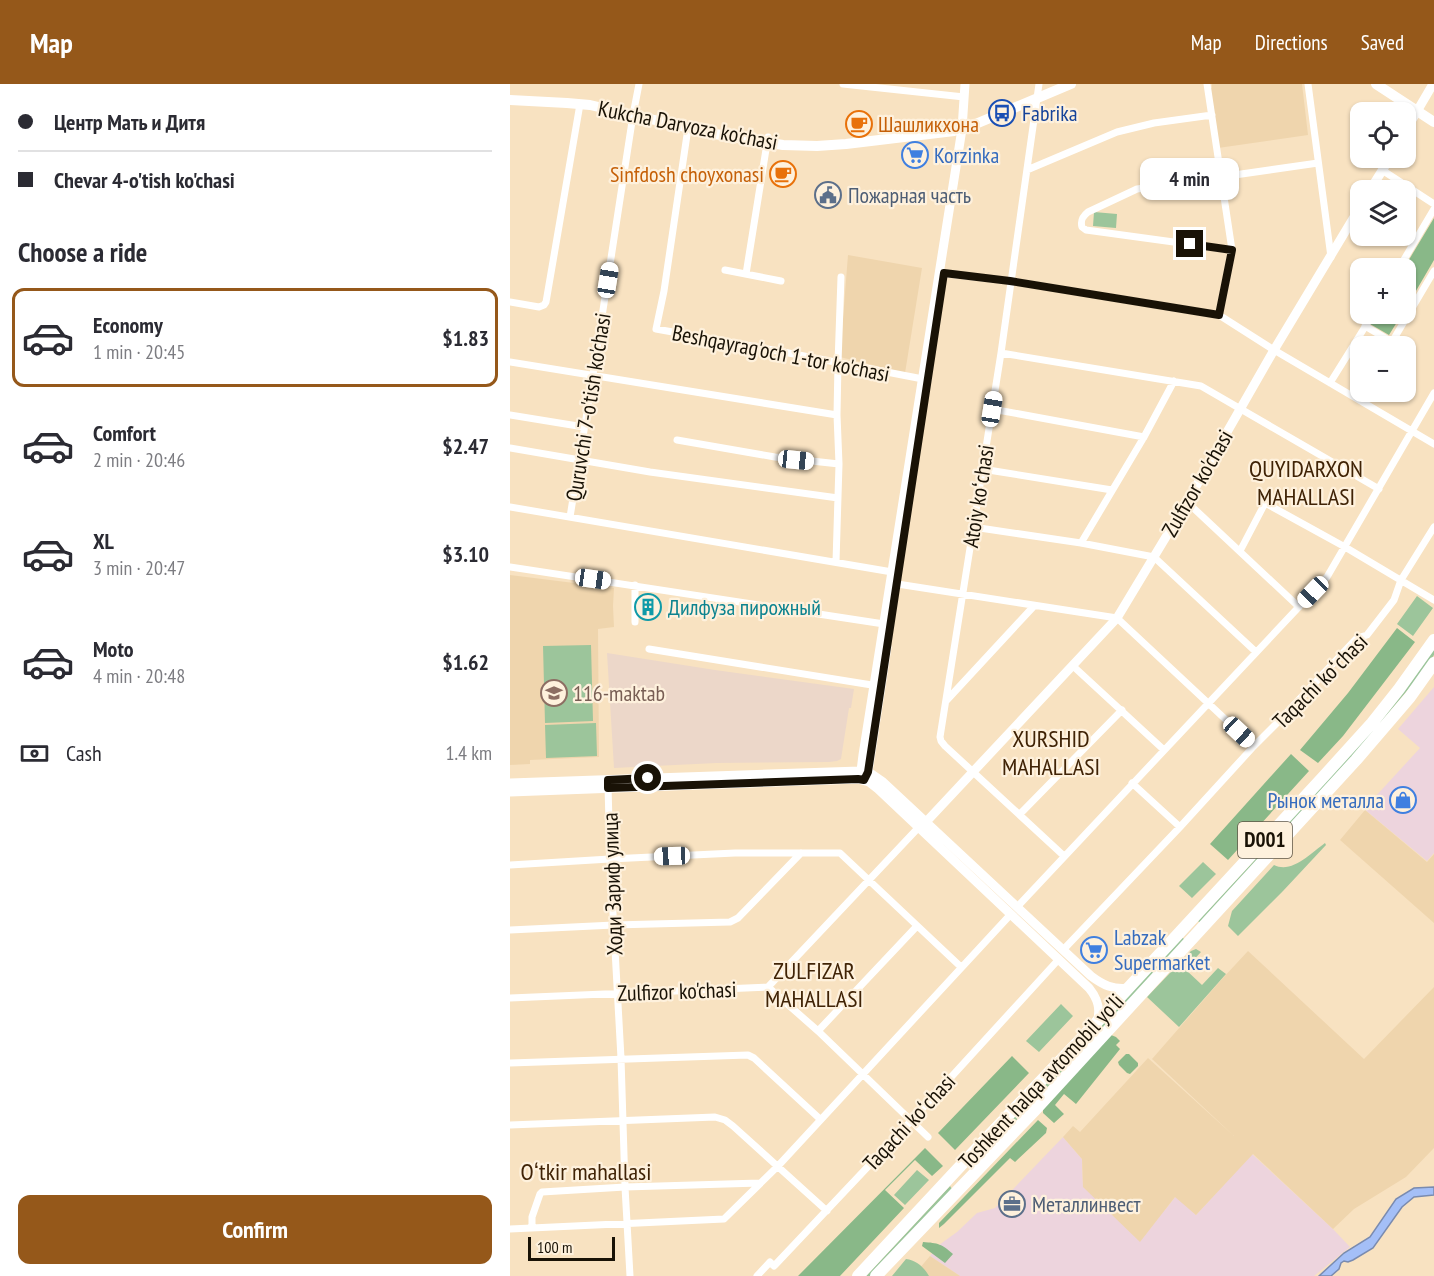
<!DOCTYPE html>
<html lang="en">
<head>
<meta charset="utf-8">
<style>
  :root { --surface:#fff; --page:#f7f7f7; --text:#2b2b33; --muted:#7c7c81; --line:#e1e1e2; --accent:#95581a }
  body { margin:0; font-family:"PT Sans Narrow",sans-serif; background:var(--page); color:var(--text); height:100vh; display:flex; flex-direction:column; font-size:22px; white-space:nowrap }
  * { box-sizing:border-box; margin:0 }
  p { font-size:20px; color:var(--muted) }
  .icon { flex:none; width:33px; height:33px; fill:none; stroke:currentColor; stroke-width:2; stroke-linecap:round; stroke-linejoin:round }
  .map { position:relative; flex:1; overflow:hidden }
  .side { display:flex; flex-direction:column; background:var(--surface); width:510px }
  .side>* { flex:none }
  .banner { display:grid; align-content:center; height:132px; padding:0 18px; background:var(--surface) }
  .controls { position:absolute; left:840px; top:18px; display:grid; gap:12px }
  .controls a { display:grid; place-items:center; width:66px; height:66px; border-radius:12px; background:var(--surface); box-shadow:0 2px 4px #0004; font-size:30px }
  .scale { position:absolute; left:18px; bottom:15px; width:87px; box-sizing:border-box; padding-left:6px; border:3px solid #191206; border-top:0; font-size:16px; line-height:21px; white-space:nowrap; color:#191206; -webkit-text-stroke:4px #fef1dd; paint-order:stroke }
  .end { position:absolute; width:27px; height:27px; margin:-14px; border:8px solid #191206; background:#fff; box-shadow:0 0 0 3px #fff }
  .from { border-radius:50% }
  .bubble { position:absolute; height:42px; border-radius:12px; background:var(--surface); box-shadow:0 2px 4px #0004; font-size:20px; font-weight:700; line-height:42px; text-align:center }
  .car { position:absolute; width:18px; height:36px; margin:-18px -9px; border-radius:8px; box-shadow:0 0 4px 2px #0007; background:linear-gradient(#fff 24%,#345 0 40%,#fff 0 76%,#345 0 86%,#fff 0) }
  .banner b { display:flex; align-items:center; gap:21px; height:57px; font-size:22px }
  .banner b+b { border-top:2px solid var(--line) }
  .banner i { width:15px; height:15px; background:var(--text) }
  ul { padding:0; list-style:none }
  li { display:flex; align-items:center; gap:18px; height:99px; margin:0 12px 9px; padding:0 6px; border:3px solid transparent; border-radius:12px }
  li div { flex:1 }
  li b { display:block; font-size:22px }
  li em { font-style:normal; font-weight:700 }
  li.on { border-color:var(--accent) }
  li>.icon { width:54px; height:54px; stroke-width:1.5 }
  h2 { padding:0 18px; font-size:27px; line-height:72px }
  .pay { display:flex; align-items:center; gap:15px; height:66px; padding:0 18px; font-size:22px }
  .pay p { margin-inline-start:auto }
  .button { display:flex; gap:12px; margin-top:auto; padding:12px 18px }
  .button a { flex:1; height:69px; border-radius:12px; background:var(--accent); color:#fff; font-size:24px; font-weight:700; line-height:69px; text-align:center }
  header { display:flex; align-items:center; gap:36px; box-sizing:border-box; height:84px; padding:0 30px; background:var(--accent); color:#fff }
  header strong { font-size:28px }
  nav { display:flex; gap:33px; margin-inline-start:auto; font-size:21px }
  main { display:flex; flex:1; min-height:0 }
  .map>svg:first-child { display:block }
  .commercial { fill:#edd4dd }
  .built { fill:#efd5ad }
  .medical { fill:#ecd7c9 }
  .green { fill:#9cc59b }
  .forest { fill:#89b888 }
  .water { fill:#a4bff7; stroke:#7a8baf; stroke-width:1.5 }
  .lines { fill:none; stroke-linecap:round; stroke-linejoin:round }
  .street { stroke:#fff; stroke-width:7 }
  .secondary { stroke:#fff; stroke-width:9 }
  .primary { stroke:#fff; stroke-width:10 }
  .highway { stroke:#fff; stroke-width:12 }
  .route { stroke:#191206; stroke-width:8 }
  .labels { text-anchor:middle; stroke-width:4.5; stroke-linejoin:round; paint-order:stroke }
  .shield { fill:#fef1dd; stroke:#5e5546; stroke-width:1.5 }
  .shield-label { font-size:21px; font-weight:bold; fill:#191206 }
  .transit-label { font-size:22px; fill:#164399; stroke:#fef1dd; text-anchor:start }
  .food-label { font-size:22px; fill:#c56008; stroke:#fef1dd; text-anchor:start }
  .street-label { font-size:22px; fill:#191206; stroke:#fef1dd }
  .shop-label { font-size:22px; fill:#366cbe; stroke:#fef1dd; text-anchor:start }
  .service-label { font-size:22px; fill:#4e5e75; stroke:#fef1dd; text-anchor:start }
  .culture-label { font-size:22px; fill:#0d838f; stroke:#fef1dd; text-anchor:start }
  .education-label { font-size:22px; fill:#785e54; stroke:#fef1dd; text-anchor:start }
  .neighbourhood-label { font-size:24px; fill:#402306; stroke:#fef1dd }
</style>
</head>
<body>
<header>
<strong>Map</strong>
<nav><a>Map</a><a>Directions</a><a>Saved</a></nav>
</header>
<main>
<section class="side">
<div class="banner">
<b><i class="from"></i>Центр Мать и Дитя</b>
<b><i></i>Chevar 4-o'tish ko'chasi</b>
</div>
<h2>Choose a ride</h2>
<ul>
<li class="on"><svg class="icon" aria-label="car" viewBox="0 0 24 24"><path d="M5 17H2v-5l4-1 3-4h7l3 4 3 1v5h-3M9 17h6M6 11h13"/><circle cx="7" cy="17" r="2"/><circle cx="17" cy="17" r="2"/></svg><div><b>Economy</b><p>1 min · 20:45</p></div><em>$1.83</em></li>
<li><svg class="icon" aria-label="car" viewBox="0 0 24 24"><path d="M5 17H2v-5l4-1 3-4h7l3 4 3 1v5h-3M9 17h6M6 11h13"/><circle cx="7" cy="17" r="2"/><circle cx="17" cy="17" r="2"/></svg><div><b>Comfort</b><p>2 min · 20:46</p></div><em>$2.47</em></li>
<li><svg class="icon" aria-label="car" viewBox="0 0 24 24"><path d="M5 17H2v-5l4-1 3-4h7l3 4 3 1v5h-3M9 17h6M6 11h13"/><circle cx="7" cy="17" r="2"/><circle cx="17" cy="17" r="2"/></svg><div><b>XL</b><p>3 min · 20:47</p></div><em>$3.10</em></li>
<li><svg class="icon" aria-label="car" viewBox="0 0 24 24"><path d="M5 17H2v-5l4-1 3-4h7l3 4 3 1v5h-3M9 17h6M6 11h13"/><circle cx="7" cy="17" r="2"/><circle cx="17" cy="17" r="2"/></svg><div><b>Moto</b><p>4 min · 20:48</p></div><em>$1.62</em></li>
</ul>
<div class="pay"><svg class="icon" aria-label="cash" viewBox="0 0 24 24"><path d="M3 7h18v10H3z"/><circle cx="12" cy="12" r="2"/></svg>Cash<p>1.4 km</p></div>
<div class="button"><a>Confirm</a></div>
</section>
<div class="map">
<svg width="924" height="1192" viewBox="0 0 924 1192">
  <rect width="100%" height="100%" fill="#f8e2c1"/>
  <path class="commercial" d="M924 603V769L917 777 854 725 910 664 888 645Z
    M553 1053 572 1075 573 1103 655 1126 666 1112 686 1131 742 1070 823 1145 840 1163 804 1192H450L420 1172 429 1161 447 1148 467 1129 485 1124Z"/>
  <path class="built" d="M702 0H792L798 51 708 64 698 5 702 4Z
    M338 171 412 184 395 289 330 273Z
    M0 491 104 504 103 522 104 543 88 545 89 673 20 676V680L0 681Z
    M855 726 917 778 924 770V839L830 756Z
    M738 867 854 975 924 903V1064L896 1093 844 1125 823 1145 743 1070 686 1131 665 1113 630 1158 573 1103 572 1075 553 1053 563 1042 570 1048 638 974 724 1052 642 975 712 895Z
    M420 1172 450 1192H403Z"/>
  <path class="medical" d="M97 569 205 586 344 605 341 624H339L331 675 327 677 319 678 206 679 104 684Z"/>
  <path class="green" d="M584 128 607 130 606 144 583 142Z
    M907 512 923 524 903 552 887 540Z
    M81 561 83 637 35 639 33 562Z
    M924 564V571L906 596 847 667 690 839 688 837 753 767Z
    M86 639 87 672 36 674 35 641Z
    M815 759 816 761 773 807 728 852 718 842 722 827 764 781C782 790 801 769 815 759Z
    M693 778 706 790 682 814 669 802Z
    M672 853 675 856 484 1060 481 1058Z
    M686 865 691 868 675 885 692 901 708 884 716 890 669 943 637 913 681 867Z
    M551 920 563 932 529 968 516 957Z
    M407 1086 419 1096 395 1121 384 1111Z
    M440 1102 442 1105 361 1192H356Z
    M396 1175C406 1176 414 1183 419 1192H382Z"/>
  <path class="forest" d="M924 134V176L896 224V184H894Z
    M867 230H892L879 251 860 240Z
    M887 544 905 558 833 652 808 679 790 666 838 609Z
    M781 670 799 687 718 776 700 760Z
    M601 951 606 953 610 957 606 961 610 965 566 1020 554 1010 545 1021 554 1030 544 1039 533 1029V1023Z
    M616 970H619L628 979V982L620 990 617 989 609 981 608 978Z
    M502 972 519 989 445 1066 428 1049Z
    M528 1036 537 1044 536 1049 505 1078 500 1074 434 1140 429 1144V1139Z
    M415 1064 433 1082 422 1092 405 1076 375 1106 394 1124 330 1192H288Z
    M413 1158C428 1159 432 1160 443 1170L435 1179 412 1162Z"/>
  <path class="water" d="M924 1103V1111L904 1113 892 1123 863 1164 843 1176 838 1178 834 1177 831 1179 829 1185 821 1192H809L834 1169 860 1153 886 1115 904 1104Z"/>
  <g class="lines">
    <path class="street" d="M333 0 454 13
      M529 0 491 269 430 653 431 657 435 662 554 772
      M697 0 722 166 709 231
      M798 0 821 173
      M178 44 154 207 146 245 263 266 418 296
      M517 86 607 48 644 39 702 31
      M872 86 924 120
      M722 166 576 146 572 143C570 136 573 132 578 128L627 105 808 79
      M889 184 924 125
      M215 186 271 197
      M429 189 500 197 709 231 764 266 924 360
      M236 190 258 53
      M0 218 29 223 34 221 36 218 70 20
      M855 242 882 258 924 187
      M491 269 691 302 869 405
      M0 278 327 331
      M820 299 863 230
      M482 325 634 353
      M0 331 74 343
      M167 356 265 373 329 380
      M0 364 140 388 328 414
      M472 385 602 406
      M677 418 789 523
      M0 423 388 489
      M60 433 83 291 123 31 129 0
      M463 443 571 459 644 473 746 568
      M571 459 634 353 664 297
      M730 467 752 425 754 421 757 420 835 463 924 516
      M326 478 329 380 327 331 328 279 331 193
      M0 483 374 540
      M381 499 607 534 744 662
      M125 501V538
      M139 565 368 602
      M563 582 654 666
      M436 617 524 522
      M622 699 670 743
      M98 702 100 775 111 974 115 1103 120 1192
      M510 730 612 626
      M0 781 100 775 225 769H330L451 883
      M507 823 817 493 924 309
      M0 846 104 841 220 838 228 834 291 769
      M553 866 670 743 744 662 768 638 847 554 857 551 884 516 891 496 924 443
      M258 903 308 947 418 1053
      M0 914 258 903 409 743
      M308 947 407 842
      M0 979 238 971 244 974 310 1035
      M0 1041 205 1033 215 1036 223 1042 317 1127
      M22 1144V1133L30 1110 32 1108 115 1103 250 1099
      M0 1145 214 1135 268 1082 501 830
      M247 1192 260 1178 264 1182 265 1181 401 1037 549 875"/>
    <path class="secondary" d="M896 46 923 0
      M860 106 880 74
      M356 691 358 688 377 563
      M354 696 351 687 353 671 452 45 455 0
      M0 699 350 687 360 689 373 698 581 892C593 901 603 906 619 904
      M0 708 348 695 359 698 368 705 579 904C588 915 591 925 587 938
      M416 738 607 534 677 418 764 266 850 123"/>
    <path class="primary" d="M866 0 924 38
      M0 16 57 19 80 21 205 50 273 61 307 62 336 60 444 47 456 44 561 0"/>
    <path class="highway" d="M348 1192 469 1062 587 938 814 692 862 639 889 605 924 556
      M366 1192 525 1026 846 676 900 613 924 579"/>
  </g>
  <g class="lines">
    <path class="route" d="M138 694 98 696V704L348 695 354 696 358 688 434 189 500 197 709 231 722 166 680 160"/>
  </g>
  <defs>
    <symbol id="bus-ring" viewBox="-11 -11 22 22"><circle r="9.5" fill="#fef1dd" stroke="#1a4fb4" stroke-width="1.5"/><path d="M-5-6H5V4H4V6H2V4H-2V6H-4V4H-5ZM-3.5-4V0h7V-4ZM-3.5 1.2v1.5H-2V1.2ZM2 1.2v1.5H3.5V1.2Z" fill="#1a4fb4"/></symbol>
    <symbol id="cafe-ring" viewBox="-11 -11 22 22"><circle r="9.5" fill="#fef1dd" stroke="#e8710a" stroke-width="1.5"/><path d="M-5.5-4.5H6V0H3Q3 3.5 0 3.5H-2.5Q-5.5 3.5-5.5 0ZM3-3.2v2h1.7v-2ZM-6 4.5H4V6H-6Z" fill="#e8710a"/></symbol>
    <symbol id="supermarket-ring" viewBox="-11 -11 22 22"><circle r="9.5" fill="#fef1dd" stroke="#3f7fe0" stroke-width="1.5"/><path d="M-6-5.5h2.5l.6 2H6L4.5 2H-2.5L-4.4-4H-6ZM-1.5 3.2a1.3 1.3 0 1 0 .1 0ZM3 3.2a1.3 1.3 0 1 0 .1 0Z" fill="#3f7fe0"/></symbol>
    <symbol id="civic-ring" viewBox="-11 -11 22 22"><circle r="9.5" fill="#fef1dd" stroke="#5c6f8a" stroke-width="1.5"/><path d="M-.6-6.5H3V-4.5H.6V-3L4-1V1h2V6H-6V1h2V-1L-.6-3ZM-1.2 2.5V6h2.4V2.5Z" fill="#5c6f8a"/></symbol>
    <symbol id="building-ring" viewBox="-11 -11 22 22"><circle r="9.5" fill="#fef1dd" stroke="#0f9aa8" stroke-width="1.5"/><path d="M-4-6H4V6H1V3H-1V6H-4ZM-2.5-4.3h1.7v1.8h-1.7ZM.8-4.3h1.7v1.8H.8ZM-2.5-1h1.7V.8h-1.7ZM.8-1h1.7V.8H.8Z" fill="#0f9aa8"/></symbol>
    <symbol id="school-ring" viewBox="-11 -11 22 22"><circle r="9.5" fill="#fef1dd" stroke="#8d6e63" stroke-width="1.5"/><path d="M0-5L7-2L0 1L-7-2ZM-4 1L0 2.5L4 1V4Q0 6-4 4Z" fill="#8d6e63"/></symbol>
    <symbol id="shop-ring" viewBox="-11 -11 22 22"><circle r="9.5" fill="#fef1dd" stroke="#3f7fe0" stroke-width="1.5"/><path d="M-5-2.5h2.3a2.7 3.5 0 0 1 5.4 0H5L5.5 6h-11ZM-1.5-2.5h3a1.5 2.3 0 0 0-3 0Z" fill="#3f7fe0"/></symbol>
    <symbol id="office-ring" viewBox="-11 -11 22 22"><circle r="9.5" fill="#fef1dd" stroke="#5c6f8a" stroke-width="1.5"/><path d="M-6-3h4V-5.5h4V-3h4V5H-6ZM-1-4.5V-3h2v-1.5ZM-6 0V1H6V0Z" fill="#5c6f8a"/></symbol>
  </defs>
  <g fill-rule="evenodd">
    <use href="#bus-ring" x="477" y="14" width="30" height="30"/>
    <use href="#cafe-ring" x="334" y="25" width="30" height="30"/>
    <use href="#supermarket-ring" x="390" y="56" width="30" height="30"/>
    <use href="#cafe-ring" x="258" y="75" width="30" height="30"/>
    <use href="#civic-ring" x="303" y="96" width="30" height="30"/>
    <use href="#building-ring" x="123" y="508" width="30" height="30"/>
    <use href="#school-ring" x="29" y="594" width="30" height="30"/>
    <use href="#shop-ring" x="878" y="701" width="30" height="30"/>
    <use href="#supermarket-ring" x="569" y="851" width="30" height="30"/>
    <use href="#office-ring" x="487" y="1105" width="30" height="30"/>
  </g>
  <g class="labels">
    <rect class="shield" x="728" y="738" width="54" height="36" rx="4.5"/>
    <g class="shield-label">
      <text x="755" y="763">D001</text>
    </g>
    <g class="transit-label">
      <text x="512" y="37">Fabrika</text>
    </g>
    <g class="food-label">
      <text x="368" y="48">Шашликхона</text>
      <text x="254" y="98" text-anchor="end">Sinfdosh choyxonasi</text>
    </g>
    <g class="street-label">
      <text transform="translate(178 41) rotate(11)" y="8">Kukcha Darvoza ko'chasi</text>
      <text transform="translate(271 269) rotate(11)" y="8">Beshqayrag'och 1-tor ko'chasi</text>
      <text transform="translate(78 323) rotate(-81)" y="8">Quruvchi 7-o'tish ko'chasi</text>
      <text transform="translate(687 399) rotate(-60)" y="8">Zulfizor ko'chasi</text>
      <text transform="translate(468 412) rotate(-81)" y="8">Atoiy koʻchasi</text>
      <text transform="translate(810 597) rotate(-45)" y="8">Taqachi koʻchasi</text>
      <text transform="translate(102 800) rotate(-92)" y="8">Ходи Зариф улица</text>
      <text transform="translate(167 907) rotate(-2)" y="8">Zulfizor ko'chasi</text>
      <text transform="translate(531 997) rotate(-47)" y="8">Toshkent halqa avtomobil yo'li</text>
      <text transform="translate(399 1038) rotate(-47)" y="8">Taqachi koʻchasi</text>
    </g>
    <g class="shop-label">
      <text x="424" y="79">Korzinka</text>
      <text x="874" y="724" text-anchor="end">Рынок металла</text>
      <text x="604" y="861">Labzak<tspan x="604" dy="25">Supermarket</tspan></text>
    </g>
    <g class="service-label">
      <text x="338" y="119">Пожарная часть</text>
      <text x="522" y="1128">Металлинвест</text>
    </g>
    <g class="culture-label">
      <text x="158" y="531">Дилфуза пирожный</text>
    </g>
    <g class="education-label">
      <text x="63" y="617">116-maktab</text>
    </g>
    <g class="neighbourhood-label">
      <text x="796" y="393">QUYIDARXON<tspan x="796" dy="28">MAHALLASI</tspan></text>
      <text x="541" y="663">XURSHID<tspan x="541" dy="28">MAHALLASI</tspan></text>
      <text x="304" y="895">ZULFIZAR<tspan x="304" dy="28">MAHALLASI</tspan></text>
      <text x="76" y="1096">Oʻtkir mahallasi</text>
    </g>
  </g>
</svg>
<div class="controls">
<a><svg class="icon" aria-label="locate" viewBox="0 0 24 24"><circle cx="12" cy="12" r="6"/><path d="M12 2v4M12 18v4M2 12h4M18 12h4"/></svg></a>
<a><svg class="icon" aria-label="layers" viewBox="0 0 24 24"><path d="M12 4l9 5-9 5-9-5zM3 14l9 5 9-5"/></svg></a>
<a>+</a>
<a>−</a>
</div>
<div class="scale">100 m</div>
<i class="end from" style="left:138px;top:694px"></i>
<i class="end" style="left:680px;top:160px"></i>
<div class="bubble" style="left:630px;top:74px;width:99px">4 min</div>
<i class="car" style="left:98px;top:196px;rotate:9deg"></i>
<i class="car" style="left:482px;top:325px;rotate:9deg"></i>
<i class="car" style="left:286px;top:376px;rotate:96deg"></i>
<i class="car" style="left:83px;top:495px;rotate:98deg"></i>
<i class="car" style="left:803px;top:508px;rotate:224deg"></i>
<i class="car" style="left:729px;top:648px;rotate:133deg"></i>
<i class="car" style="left:162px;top:772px;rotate:268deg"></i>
</div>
</main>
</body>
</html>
